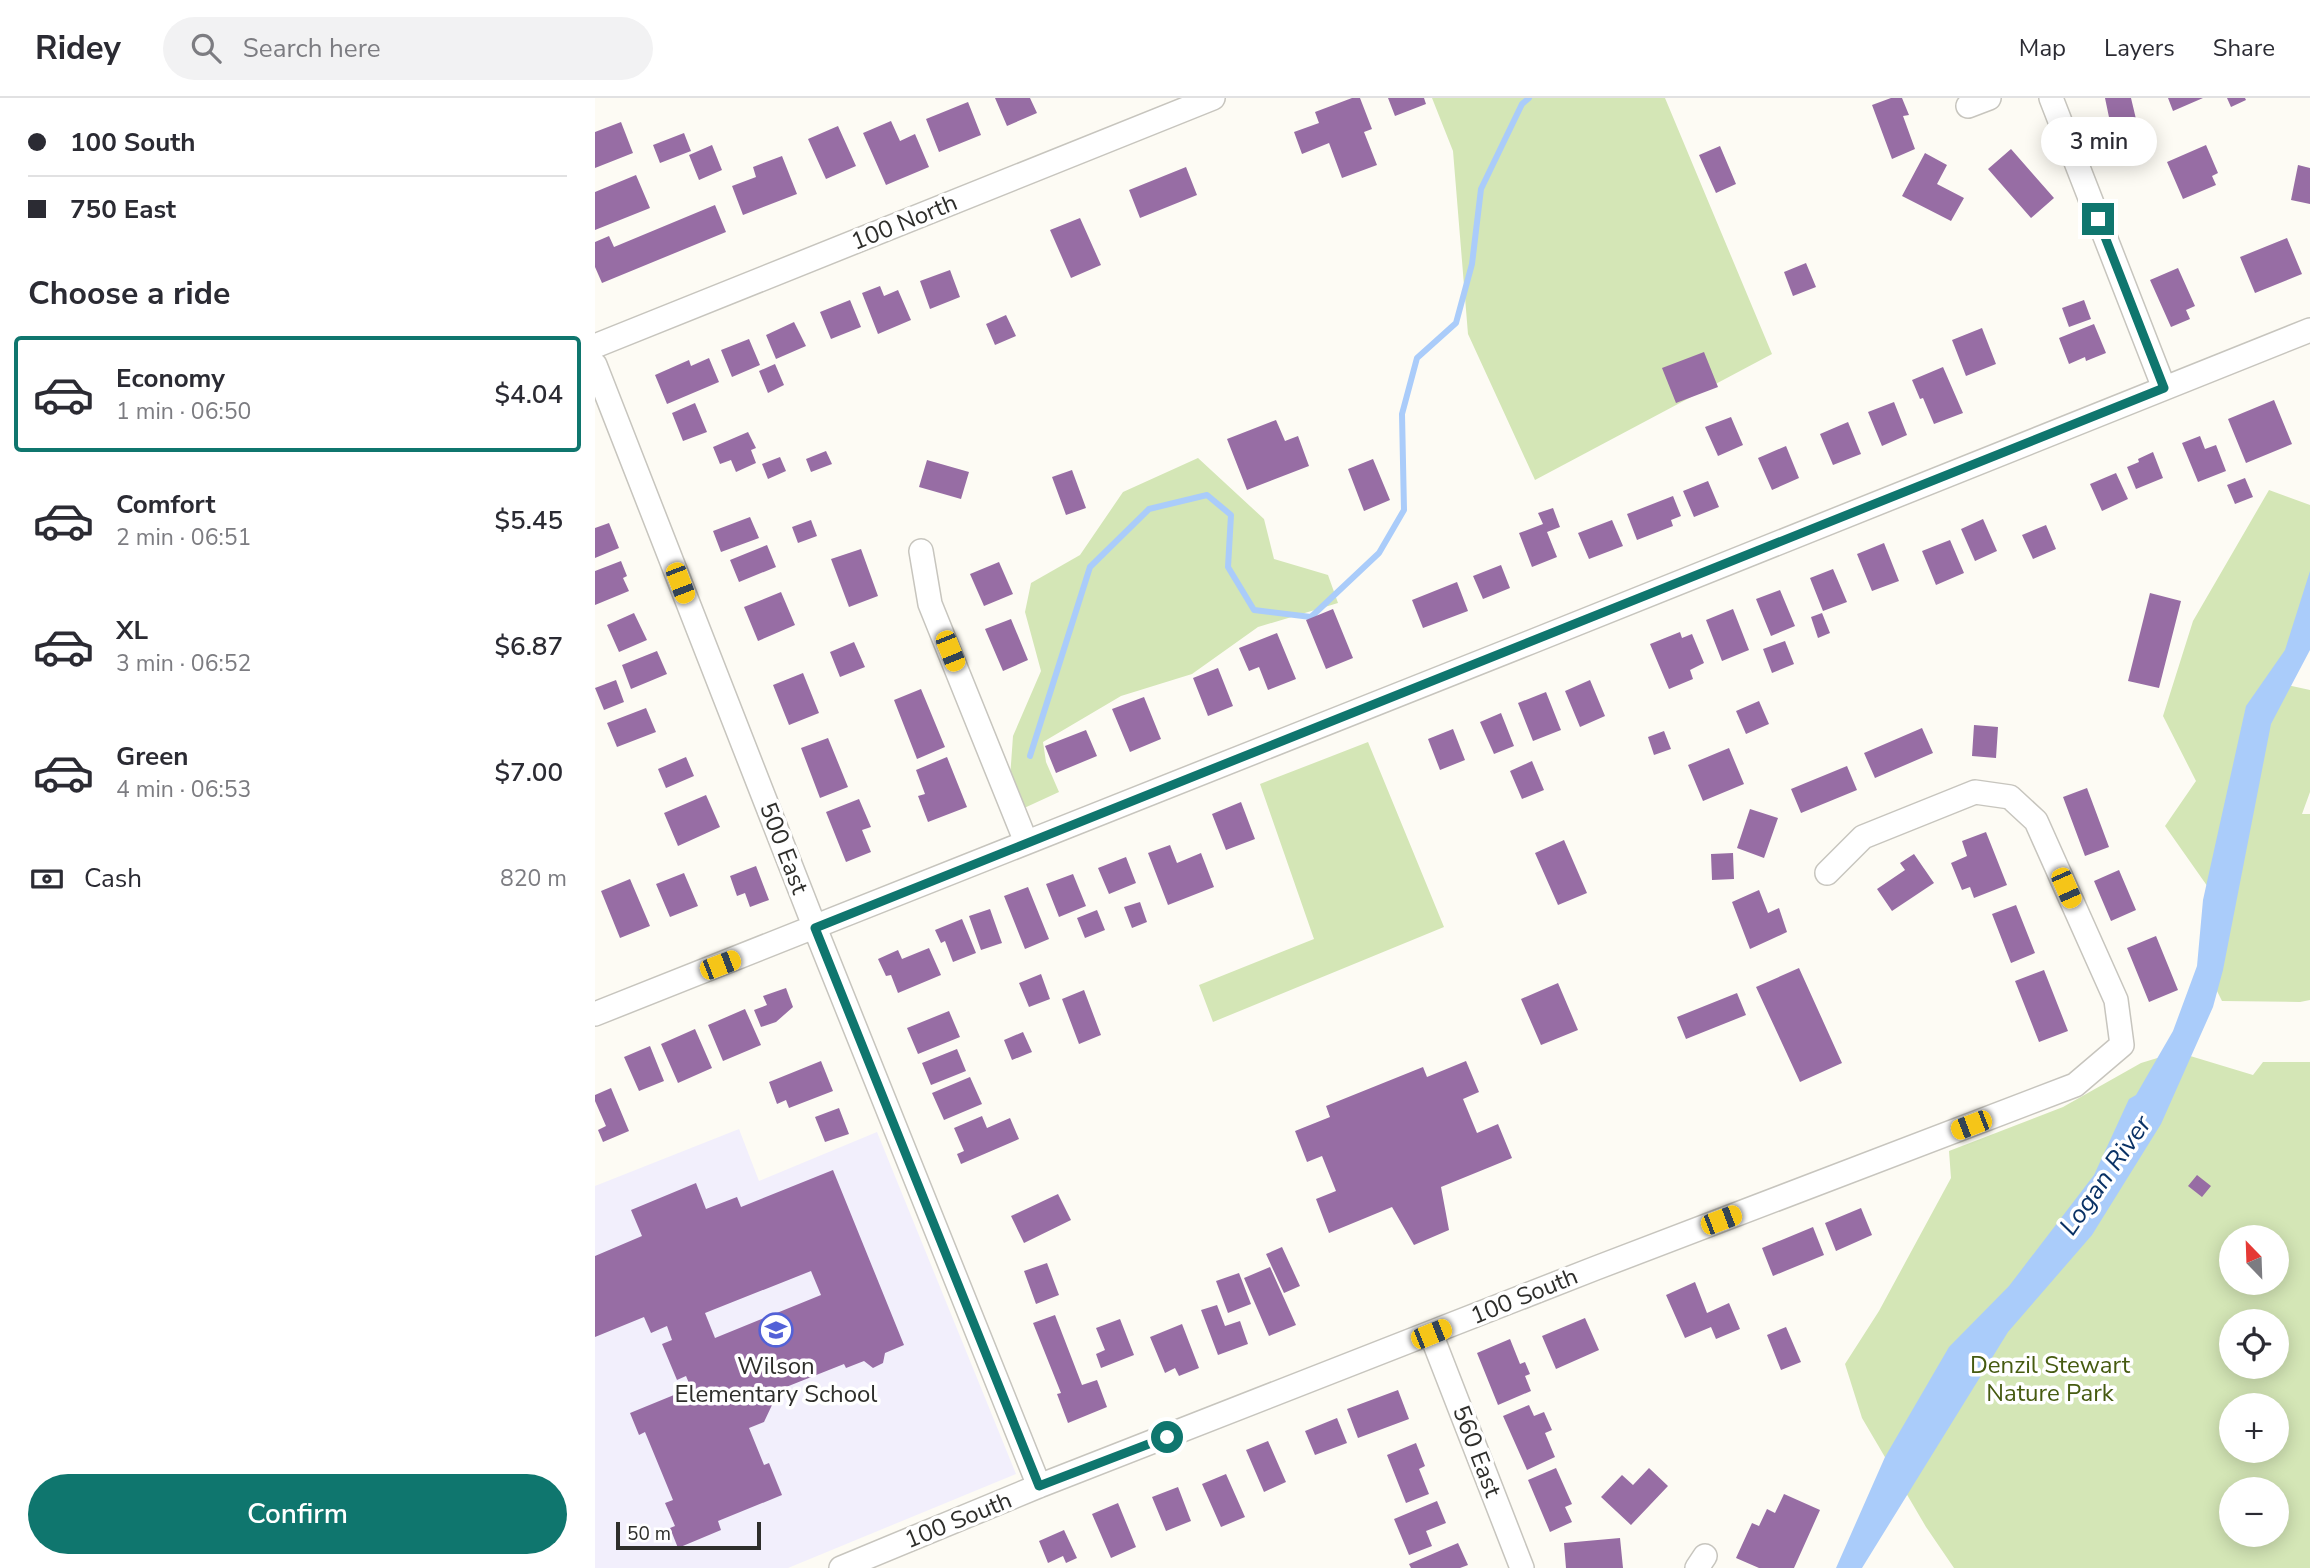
<!DOCTYPE html>
<html lang="en">
<head>
<meta charset="utf-8">
<style>
  :root { --surface:#fff; --page:#f2f2f3; --text:#2b2b33; --muted:#7c7c81; --line:#e1e1e2; --accent:#0f766e }
  body { margin:0; font-family:"Nunito Sans",sans-serif; background:var(--page); color:var(--text); height:100vh; display:flex; flex-direction:column; font-size:26px; white-space:nowrap }
  * { box-sizing:border-box; margin:0 }
  p { font-size:23px; color:var(--muted) }
  .icon { flex:none; width:38px; height:38px; fill:none; stroke:currentColor; stroke-width:2; stroke-linecap:round; stroke-linejoin:round }
  .map { position:relative; flex:1; overflow:hidden }
  .sheet { display:flex; flex-direction:column; background:var(--surface); width:595px }
  .sheet>* { flex:none }
  .banner { display:grid; align-content:center; height:154px; padding:0 28px; background:var(--surface) }
  .needle { width:46px; rotate:337deg }
  .controls { position:absolute; left:1624px; top:1127px; display:grid; gap:14px }
  .controls a { display:grid; place-items:center; width:70px; height:70px; border-radius:50%; background:var(--surface); box-shadow:0 4px 18px #0003; font-size:35px }
  .scale { position:absolute; left:21px; bottom:18px; width:145px; box-sizing:border-box; padding-left:7px; border:4px solid #2e2e2b; border-top:0; font-size:19px; line-height:24px; white-space:nowrap; color:#2e2e2b; -webkit-text-stroke:5px #fff; paint-order:stroke }
  .end { position:absolute; width:32px; height:32px; margin:-16px; border:9px solid #0f766e; background:#fff; box-shadow:0 0 0 4px #fff }
  .from { border-radius:50% }
  .bubble { position:absolute; height:49px; border-radius:24px; background:var(--surface); box-shadow:0 4px 18px #0003; font-size:23px; font-weight:600; line-height:49px; text-align:center }
  .car { position:absolute; width:21px; height:42px; margin:-21px -10px; border-radius:9px; box-shadow:0 0 5px 2px #0007; background:linear-gradient(#f5c518 24%,#345 0 40%,#f5c518 0 76%,#345 0 86%,#f5c518 0) }
  .banner b { display:flex; align-items:center; gap:24px; height:66px; font-size:26px }
  .banner b+b { border-top:2px solid var(--line) }
  .banner i { width:18px; height:18px; background:var(--text) }
  ul { padding:0; list-style:none }
  li { display:flex; align-items:center; gap:21px; height:116px; margin:0 14px 10px; padding:0 14px; border:4px solid transparent; border-radius:7px }
  li div { flex:1 }
  li b { display:block; font-size:26px }
  li em { font-style:normal; font-weight:600 }
  li.active { border-color:var(--accent) }
  li>.icon { width:63px; height:63px; stroke-width:1.5 }
  h2 { padding:0 28px; font-size:32px; line-height:84px }
  .pay { display:flex; align-items:center; gap:18px; height:77px; padding:0 28px; font-size:26px }
  .pay p { margin-inline-start:auto }
  .cta { display:flex; gap:14px; margin-top:auto; padding:14px 28px }
  .cta a { flex:1; height:80px; border-radius:42px; background:var(--accent); color:#fff; font-size:28px; font-weight:600; line-height:80px; text-align:center }
  header { display:flex; align-items:center; gap:42px; box-sizing:border-box; height:98px; padding:0 35px; background:var(--surface); border-bottom:2px solid var(--line) }
  header strong { font-size:33px }
  nav { display:flex; gap:38px; margin-inline-start:auto; font-size:24px }
  .search { width:490px; height:63px; background:var(--page); display:flex; align-items:center; gap:18px; box-sizing:border-box; padding:0 24px; border-radius:38px; color:var(--muted); font-size:26px }
  main { display:flex; flex:1; min-height:0 }
  .map>svg:first-child { display:block }
  .education { fill:#f2effc }
  .green { fill:#d4e6b6; fill-rule:evenodd }
  .water { fill:#aaccfa }
  .lines { fill:none; stroke-linecap:round; stroke-linejoin:round }
  .stream { stroke:#aaccfa; stroke-width:6 }
  .building { fill:#976da4; fill-rule:evenodd }
  .minor-casing { stroke:#c7c5be; stroke-width:26 }
  .minor { stroke:#fff; stroke-width:23 }
  .route { stroke:#0f766e; stroke-width:9 }
  .labels { text-anchor:middle; stroke-width:7; stroke-linejoin:round; paint-order:stroke }
  .street-label { font-size:24px; fill:#2e2e2b; stroke:#fff }
  .park-label { font-size:24px; fill:#465b11; stroke:#fff }
  .poi-label { font-size:24px; fill:#2e2e2b; stroke:#fff }
  .water-label { font-size:26px; font-style:italic; fill:#0a3265; stroke:#fff }
</style>
</head>
<body>
<header>
<strong>Ridey</strong>
<div class="search"><svg class="icon" aria-label="search" viewBox="0 0 24 24"><circle cx="10" cy="10" r="6"/><path d="M15 15l6 6"/></svg>Search here</div>
<nav><a>Map</a><a>Layers</a><a>Share</a></nav>
</header>
<main>
<section class="sheet">
<div class="banner">
<b><i class="from"></i>100 South</b>
<b><i></i>750 East</b>
</div>
<h2>Choose a ride</h2>
<ul>
<li class="active"><svg class="icon" aria-label="car" viewBox="0 0 24 24"><path d="M5 17H2v-5l4-1 3-4h7l3 4 3 1v5h-3M9 17h6M6 11h13"/><circle cx="7" cy="17" r="2"/><circle cx="17" cy="17" r="2"/></svg><div><b>Economy</b><p>1 min · 06:50</p></div><em>$4.04</em></li>
<li><svg class="icon" aria-label="car" viewBox="0 0 24 24"><path d="M5 17H2v-5l4-1 3-4h7l3 4 3 1v5h-3M9 17h6M6 11h13"/><circle cx="7" cy="17" r="2"/><circle cx="17" cy="17" r="2"/></svg><div><b>Comfort</b><p>2 min · 06:51</p></div><em>$5.45</em></li>
<li><svg class="icon" aria-label="car" viewBox="0 0 24 24"><path d="M5 17H2v-5l4-1 3-4h7l3 4 3 1v5h-3M9 17h6M6 11h13"/><circle cx="7" cy="17" r="2"/><circle cx="17" cy="17" r="2"/></svg><div><b>XL</b><p>3 min · 06:52</p></div><em>$6.87</em></li>
<li><svg class="icon" aria-label="car" viewBox="0 0 24 24"><path d="M5 17H2v-5l4-1 3-4h7l3 4 3 1v5h-3M9 17h6M6 11h13"/><circle cx="7" cy="17" r="2"/><circle cx="17" cy="17" r="2"/></svg><div><b>Green</b><p>4 min · 06:53</p></div><em>$7.00</em></li>
</ul>
<div class="pay"><svg class="icon" aria-label="cash" viewBox="0 0 24 24"><path d="M3 7h18v10H3z"/><circle cx="12" cy="12" r="2"/></svg>Cash<p>820 m</p></div>
<div class="cta"><a>Confirm</a></div>
</section>
<div class="map">
<svg width="1715" height="1470" viewBox="0 0 1715 1470">
  <rect width="100%" height="100%" fill="#fdfbf4"/>
  <path class="education" d="M144 1031 164 1083 282 1034 421 1376 193 1470H0V1088Z"/>
  <path class="green" d="M837 0H1070L1177 256 940 382 873 236 858 53Z
    M603 360 669 421 679 461 733 477 743 505 663 529 597 576 526 598 448 644 451 664 464 694 427 711 415 680 418 638 446 573 430 514 436 485 485 457 528 394Z
    M1674 392 1715 407V494L1688 586 1715 592V694L1707 716H1715V902L1705 904 1627 903 1611 871 1627 809 1570 728 1601 683 1568 618 1598 523Z
    M773 644 849 829 618 924 604 887 719 841 665 686Z
    M1582 954 1658 977 1668 964H1715V1470H1359L1331 1429 1267 1320 1250 1266 1284 1213 1356 1080 1354 1053 1468 1009 1546 965ZM1636 1139H1682V1185H1636ZM1636 1223H1682V1269H1636ZM1636 1307H1682V1353H1636ZM1636 1391H1682V1437H1636Z"/>
  <path class="water" d="M1715 473V552L1676 626 1628 872 1618 909 1566 1026 1497 1137 1413 1234 1267 1470H1241L1290 1359 1354 1249 1414 1188 1499 1077 1534 1001 1541 997 1578 933 1602 868 1608 802 1651 608 1690 552Z"/>
  <g class="lines">
    <path class="stream" d="M435 658 495 469 554 411 612 397 636 417 633 469 659 512 716 519 784 455 809 412 807 316 822 260 861 225 877 166 886 91 927 6 934 0"/>
  </g>
  <path class="building" d="M400 0H435L442 15 412 28Z
    M757 0H765L777 31 769 34 782 67 747 80 734 45 707 56 699 34 724 25 720 14Z
    M793 0H829L831 6 800 18Z
    M1296 0H1307L1314 17 1308 18 1320 51 1297 61 1277 7Z
    M1510 0H1536L1546 42 1520 48Z
    M1573 0H1608L1578 13Z
    M1632 0H1650L1651 2 1636 9Z
    M373 4 386 37 344 54 331 21Z
    M296 23 305 43 320 36 334 69 291 87 268 35Z
    M26 24 38 55 0 70V34Z
    M243 28 261 68 231 81 213 41Z
    M89 35 96 53 65 65 58 47Z
    M117 47 127 72 104 82 94 57Z
    M1611 47 1623 75 1617 78 1621 87 1588 101 1572 64Z
    M1125 48 1141 86 1121 95 1104 57Z
    M1416 51 1459 100 1436 120 1393 71Z
    M1330 55 1352 67 1342 86 1369 100 1356 123 1307 98Z
    M187 58 202 96 148 117 137 88 161 79 158 69Z
    M1703 67 1715 70V106L1696 102Z
    M591 69 602 97 545 120 534 92Z
    M41 77 55 110 0 132V94Z
    M120 107 131 134 7 185 0 169V144L14 138 19 149Z
    M485 120 506 167 476 180 455 132Z
    M1692 140 1707 176 1660 195 1645 159Z
    M1211 165 1221 189 1198 198 1189 174Z
    M1583 170 1600 208 1591 212 1595 221 1576 229 1555 182Z
    M355 172 365 199 335 211 325 183Z
    M285 188 289 198 303 192 316 222 283 236 267 195Z
    M255 202 266 229 236 241 225 214Z
    M1489 202 1496 221 1474 229 1467 210Z
    M411 217 421 238 400 247 391 226Z
    M199 224 211 248 181 261 171 237Z
    M1499 226 1511 255 1491 263 1490 259 1474 266 1464 240Z
    M1387 230 1401 266 1371 278 1357 242Z
    M154 241 165 267 137 279 126 252Z
    M1109 254 1123 289 1081 305 1067 270Z
    M114 260 124 284 72 306 60 277 94 262 96 268Z
    M180 266 189 287 173 295 164 273Z
    M1348 269 1368 315 1339 326 1328 300 1325 301 1317 282Z
    M1679 302 1697 346 1651 365 1633 321Z
    M1299 304 1312 337 1287 348 1273 314Z
    M100 305 112 334 88 343 77 315Z
    M1136 319 1148 347 1123 358 1110 329Z
    M681 322 690 343 703 338 714 368 652 392 632 341Z
    M1253 324 1266 356 1238 367 1225 336Z
    M153 334 161 350 156 352 161 365 141 374 136 362 125 366 118 349Z
    M1605 338 1610 351 1621 347 1631 373 1603 384 1587 345Z
    M1191 348 1204 380 1177 392 1163 360Z
    M231 353 237 366 216 374 211 361Z
    M1558 354 1568 380 1541 391 1532 369 1544 364 1543 361Z
    M185 359 191 373 173 381 167 366Z
    M778 361 795 402 769 413 753 371Z
    M332 362 374 374 366 401 324 389Z
    M477 372 491 410 471 417 457 379Z
    M1521 375 1533 401 1507 413 1495 386Z
    M1650 380 1658 399 1640 406 1632 387Z
    M1113 383 1124 409 1099 419 1088 393Z
    M1078 398 1086 418 1076 422 1078 428 1042 442 1032 416Z
    M958 410 965 429 952 434 962 459 937 469 924 435 948 426 943 415Z
    M155 419 164 440 126 454 118 433Z
    M1388 421 1402 453 1380 463 1366 431Z
    M216 422 222 438 203 445 197 429Z
    M1017 422 1028 448 994 461 983 435Z
    M14 425 24 450 0 460V430Z
    M1451 427 1461 451 1438 461 1427 437Z
    M1355 442 1369 475 1341 487 1327 453Z
    M1289 445 1304 483 1277 493 1262 456Z
    M172 447 181 469 144 484 135 462Z
    M266 451 283 498 254 509 236 461Z
    M26 463 32 478 28 480 34 493 0 507V473Z
    M404 464 418 496 389 508 375 476Z
    M906 467 915 490 888 501 878 478Z
    M1238 471 1252 504 1228 513 1215 480Z
    M862 484 873 513 828 530 817 502Z
    M1185 492 1200 528 1176 538 1161 501Z
    M186 494 200 527 163 543 149 509Z
    M1555 495 1586 503 1564 590 1533 583Z
    M738 511 758 560 731 571 711 522Z
    M1138 511 1154 552 1127 563 1111 522Z
    M39 515 52 542 24 554 12 527Z
    M1227 515 1235 535 1223 540 1216 519Z
    M416 521 433 562 408 573 390 531Z
    M1085 534 1087 540 1097 536 1109 565 1095 572 1098 581 1074 591 1055 546Z
    M682 535 701 581 673 592 664 569 654 573 644 550Z
    M1190 543 1199 566 1177 575 1168 551Z
    M259 544 270 569 245 579 235 554Z
    M62 553 72 576 36 591 27 567Z
    M623 570 638 608 613 618 598 580Z
    M208 575 224 615 194 627 178 587Z
    M21 582 29 604 9 612 0 590Z
    M995 582 1010 618 985 629 970 593Z
    M326 591 350 649 322 661 299 602Z
    M951 594 966 632 938 643 923 605Z
    M549 599 566 641 535 654 517 611Z
    M1164 603 1174 626 1151 636 1141 613Z
    M51 610 61 634 22 649 12 625Z
    M906 615 919 648 899 656 885 624Z
    M1379 627 1403 629 1401 660 1377 658Z
    M1327 630 1338 655 1280 680 1269 655Z
    M858 631 870 662 845 672 833 641Z
    M491 632 502 658 461 675 450 648Z
    M1069 633 1076 651 1059 657 1053 639Z
    M233 640 253 689 225 700 206 650Z
    M1134 650 1149 686 1108 703 1093 667Z
    M91 659 99 678 71 690 63 671Z
    M352 659 372 709 333 724 323 698 330 696 321 672Z
    M937 663 949 692 927 701 915 673Z
    M1252 668 1262 692 1206 715 1196 691Z
    M1492 690 1514 749 1490 758 1468 699Z
    M111 697 125 729 83 748 69 715Z
    M264 701 276 729 267 732 276 754 251 764 231 714Z
    M646 704 660 741 631 752 617 716Z
    M1155 711 1183 720 1169 760 1142 750Z
    M1391 734 1412 787 1379 800 1375 789 1367 792 1356 765 1372 758 1367 743Z
    M969 742 992 795 963 807 940 755Z
    M575 747 582 765 606 755 619 789 573 807 553 755Z
    M1138 755 1139 781 1117 782 1116 756Z
    M1319 756 1339 785 1297 813 1282 791 1310 772 1305 765Z
    M531 759 541 785 514 796 503 770Z
    M161 768 174 802 155 809 150 795 142 798 135 778Z
    M1524 772 1541 812 1516 823 1499 783Z
    M89 775 103 808 75 819 61 786Z
    M478 776 491 808 464 819 451 786Z
    M35 781 55 828 25 840 6 793Z
    M433 789 454 841 430 851 409 798Z
    M1164 792 1173 815 1184 810 1192 834 1155 851 1137 804Z
    M545 804 552 824 537 830 529 809Z
    M1421 807 1440 855 1416 865 1397 816Z
    M395 811 407 845 386 852 374 818Z
    M502 812 510 832 490 840 482 820Z
    M367 821 381 855 358 864 350 843 346 845 340 832Z
    M1561 838 1583 892 1554 904 1532 850Z
    M334 850 346 877 303 895 296 877 291 878 283 861 303 852 307 861Z
    M1204 870 1247 965 1205 984 1161 889Z
    M1449 872 1473 933 1444 944 1420 883Z
    M446 876 455 901 434 909 424 885Z
    M963 885 983 932 946 947 926 901Z
    M191 890 198 909 181 924 166 929 159 912 172 907 168 898Z
    M489 892 506 937 484 946 467 901Z
    M1142 895 1151 917 1091 941 1082 919Z
    M150 911 166 947 128 963 113 927Z
    M354 913 365 939 323 956 312 930Z
    M100 931 117 970 83 985 66 946Z
    M428 934 437 954 417 962 409 942Z
    M55 948 69 983 44 993 29 959Z
    M362 951 371 973 336 987 327 965Z
    M226 963 238 993 194 1010 191 1002 182 1006 174 984Z
    M871 963 884 994 868 1001 882 1035 903 1026 917 1060 846 1089 854 1132 819 1147 797 1109 734 1135 721 1101 741 1093 727 1058 712 1064 700 1033 735 1019 731 1008 828 969 832 979Z
    M375 979 387 1006 349 1022 337 995Z
    M16 990 34 1033 8 1044 3 1032 11 1028 0 1003V997Z
    M244 1010 254 1036 230 1044 220 1019Z
    M387 1018 392 1030 415 1020 424 1041 366 1066 362 1056 369 1053 359 1030Z
    M238 1072 309 1247 290 1255 288 1265 278 1270 269 1263 251 1270 249 1266 176 1295 177 1307 169 1324 154 1330 169 1367 174 1365 187 1397 123 1423 126 1432 83 1450 75 1430 80 1428 70 1405 78 1402 50 1334 44 1337 35 1315 96 1290 91 1278 82 1282 67 1246 77 1242 72 1228 56 1235 49 1219 0 1239V1158L47 1138 36 1112 101 1085 111 1111 142 1099 146 1109ZM216 1173 226 1197 120 1240 110 1215Z
    M1602 1077 1616 1088 1607 1099 1593 1088Z
    M463 1096 476 1122 429 1145 416 1118Z
    M1266 1110 1277 1137 1241 1153 1230 1125Z
    M1218 1129 1229 1157 1178 1178 1167 1150Z
    M687 1149 705 1188 689 1195 671 1156Z
    M452 1165 464 1197 441 1206 429 1173Z
    M675 1169 701 1227 674 1238 649 1180Z
    M644 1175 656 1206 633 1215 621 1183Z
    M1100 1184 1112 1215 1134 1205 1145 1231 1121 1241 1116 1229 1090 1240 1071 1197Z
    M622 1207 630 1228 645 1223 653 1246 623 1257 606 1212Z
    M460 1217 487 1287 502 1282 512 1309 473 1325 462 1296 466 1295 438 1225Z
    M990 1220 1004 1252 961 1271 947 1238Z
    M525 1221 539 1257 506 1270 501 1256 510 1252 501 1230Z
    M587 1226 604 1270 584 1278 580 1270 570 1275 555 1239Z
    M1191 1229 1206 1264 1186 1272 1172 1237Z
    M915 1241 925 1266 930 1264 935 1276 930 1278 936 1293 903 1307 882 1255Z
    M803 1292 814 1321 763 1340 752 1311Z
    M934 1307 939 1318 949 1314 957 1332 950 1335 960 1359 932 1372 908 1318Z
    M742 1320 752 1345 720 1357 710 1333Z
    M673 1343 691 1384 669 1394 651 1352Z
    M821 1345 830 1368 824 1371 834 1396 811 1405 792 1357Z
    M961 1370 977 1406 970 1409 977 1424 955 1434 933 1382Z
    M1054 1370 1073 1388 1036 1427 1006 1399 1027 1377 1038 1387Z
    M631 1376 650 1419 626 1429 607 1386Z
    M583 1389 596 1423 571 1433 557 1399Z
    M1189 1396 1225 1412 1199 1470H1164L1141 1460 1157 1425 1164 1428 1172 1411 1180 1415Z
    M842 1403 851 1425 831 1433 837 1448 814 1457 799 1421Z
    M523 1405 541 1449 516 1460 497 1416Z
    M469 1432 482 1460 471 1465 468 1458 453 1465 444 1443Z
    M1025 1440 1028 1470H971L969 1445Z
    M863 1445 873 1467 865 1470H816L814 1466Z"/>
  <g class="lines">
    <defs>
      <path id="minor" d="M1456 0 1569 290
        M1373 8 1394 0
        M0 248 618 0
        M0 267 220 830 444 1388
        M326 453 335 506 431 744
        M0 916C572 690 1144 461 1715 232
        M836 1236 927 1470
        M246 1470 444 1388 1001 1170 1480 987 1527 947 1521 902 1441 723 1415 699 1380 694 1268 739 1232 775
        M1102 1470 1110 1458"/>
    </defs>
    <use href="#minor" class="minor-casing"/>
    <use href="#minor" class="minor"/>
  </g>
  <g class="lines">
    <path class="route" d="M572 1339 444 1388 220 830 1569 290 1503 121"/>
  </g>
  <defs>
    <symbol id="school-ring" viewBox="-11 -11 22 22"><circle r="9.5" fill="#fff" stroke="#5361d7" stroke-width="1.5"/><path d="M0-5L7-2L0 1L-7-2ZM-4 1L0 2.5L4 1V4Q0 6-4 4Z" fill="#5361d7"/></symbol>
  </defs>
  <g fill-rule="evenodd">
    <use href="#school-ring" x="162" y="1213" width="38" height="38"/>
  </g>
  <g class="labels">
    <g class="street-label">
      <text transform="translate(309 124) rotate(-22)" y="8">100 North</text>
      <text transform="translate(189 750) rotate(69)" y="8">500 East</text>
      <text transform="translate(929 1198) rotate(-22)" y="8">100 South</text>
      <text transform="translate(882 1353) rotate(69)" y="8">560 East</text>
      <text transform="translate(363 1422) rotate(-22)" y="8">100 South</text>
    </g>
    <g class="park-label">
      <text x="1455" y="1275">Denzil Stewart<tspan x="1455" dy="28">Nature Park</tspan></text>
    </g>
    <g class="poi-label">
      <text x="181" y="1276">Wilson<tspan x="181" dy="28">Elementary School</tspan></text>
    </g>
    <g class="water-label">
      <text transform="translate(1510 1077) rotate(-55)" y="9">Logan River</text>
    </g>
  </g>
</svg>
<div class="controls">
<a><svg class="needle" viewBox="-14 -14 28 28"><path d="M0-13l5 13h-10z" fill="#e53935"/><path d="M0 13l5-13h-10z" fill="#7c7c81"/></svg></a>
<a><svg class="icon" aria-label="locate" viewBox="0 0 24 24"><circle cx="12" cy="12" r="6"/><path d="M12 2v4M12 18v4M2 12h4M18 12h4"/></svg></a>
<a>+</a>
<a>−</a>
</div>
<div class="scale">50 m</div>
<i class="end from" style="left:572px;top:1339px"></i>
<i class="end" style="left:1503px;top:121px"></i>
<div class="bubble" style="left:1446px;top:19px;width:116px">3 min</div>
<i class="car" style="left:85px;top:485px;rotate:159deg"></i>
<i class="car" style="left:355px;top:553px;rotate:158deg"></i>
<i class="car" style="left:1471px;top:790px;rotate:156deg"></i>
<i class="car" style="left:125px;top:867px;rotate:69deg"></i>
<i class="car" style="left:1376px;top:1027px;rotate:249deg"></i>
<i class="car" style="left:1126px;top:1122px;rotate:69deg"></i>
<i class="car" style="left:836px;top:1236px;rotate:68deg"></i>
</div>
</main>
</body>
</html>
